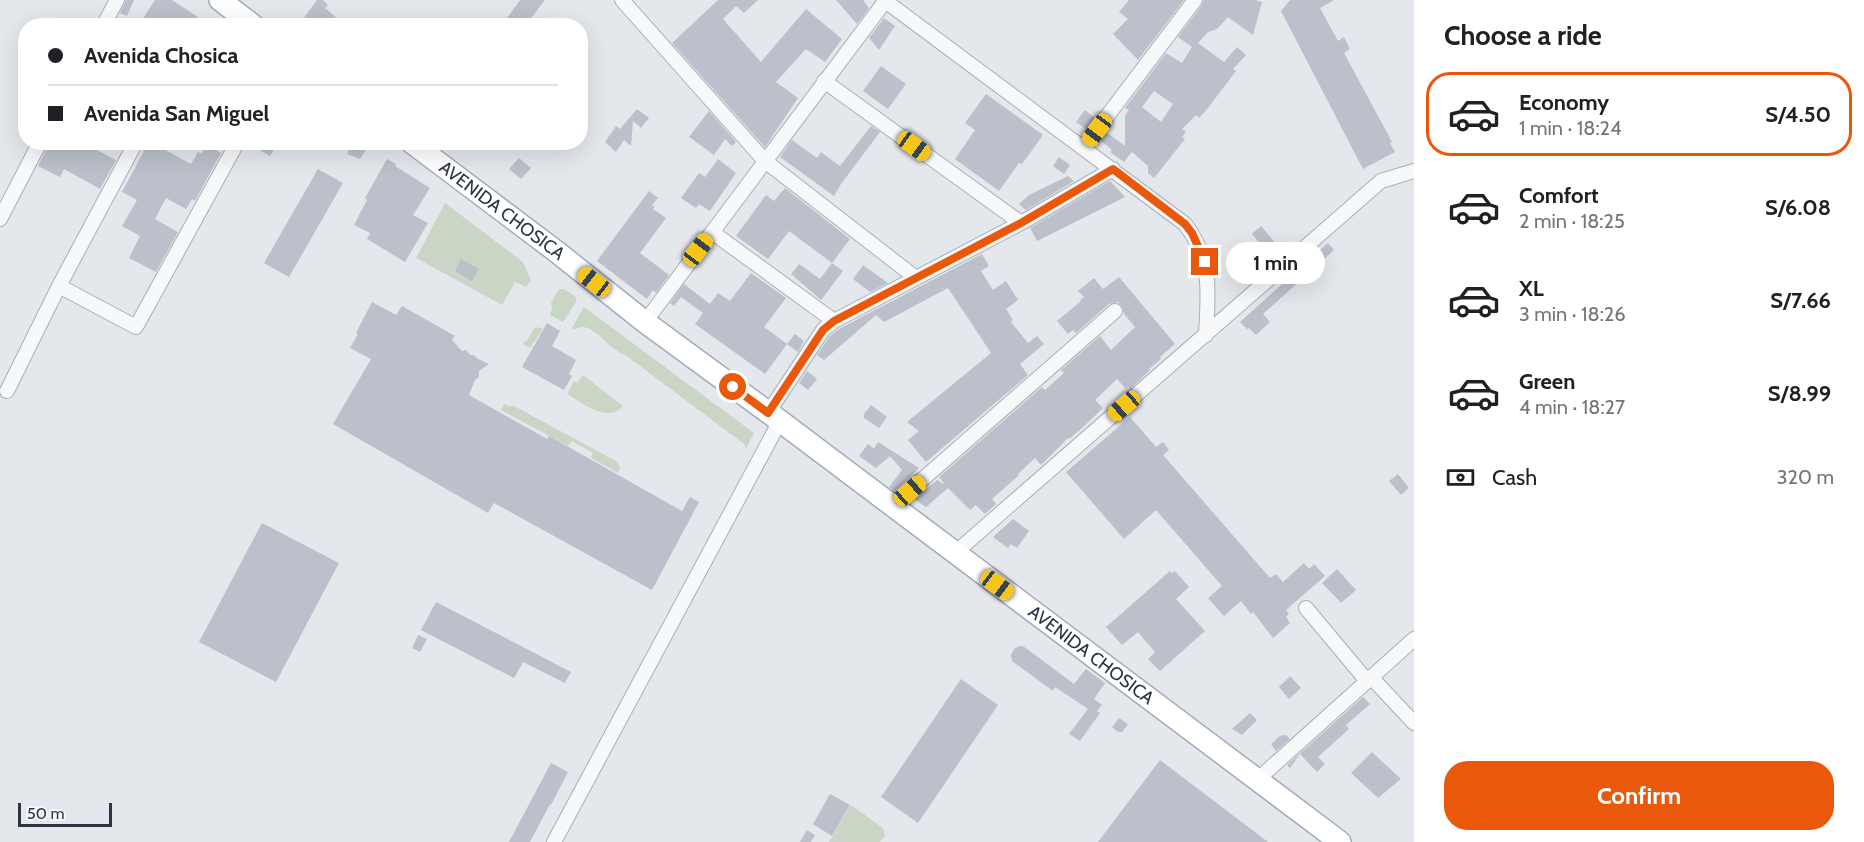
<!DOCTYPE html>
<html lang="en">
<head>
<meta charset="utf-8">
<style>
  :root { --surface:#fff; --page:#f6f6f6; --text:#202124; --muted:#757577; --line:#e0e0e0; --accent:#ea580c }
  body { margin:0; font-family:Cabin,sans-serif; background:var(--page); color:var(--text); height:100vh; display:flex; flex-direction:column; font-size:22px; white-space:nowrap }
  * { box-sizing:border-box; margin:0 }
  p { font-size:20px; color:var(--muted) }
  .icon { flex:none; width:33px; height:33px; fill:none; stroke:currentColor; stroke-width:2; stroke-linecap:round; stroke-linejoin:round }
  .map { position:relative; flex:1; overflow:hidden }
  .sheet { display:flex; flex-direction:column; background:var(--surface); width:450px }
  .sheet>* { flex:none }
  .banner { position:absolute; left:18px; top:18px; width:570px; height:132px; border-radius:24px; box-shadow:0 6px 24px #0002; display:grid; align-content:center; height:132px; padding:0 30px; background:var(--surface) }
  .scale { position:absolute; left:18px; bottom:15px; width:94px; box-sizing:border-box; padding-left:6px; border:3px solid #2b3445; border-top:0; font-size:16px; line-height:21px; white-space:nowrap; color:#2b3445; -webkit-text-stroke:4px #f4f6f9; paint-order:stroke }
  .end { position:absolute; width:27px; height:27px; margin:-14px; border:8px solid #ea580c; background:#fff; box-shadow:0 0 0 3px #fff }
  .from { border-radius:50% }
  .bubble { position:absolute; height:42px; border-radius:21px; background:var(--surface); box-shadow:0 6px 24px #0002; font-size:20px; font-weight:800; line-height:42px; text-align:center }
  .car { position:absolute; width:18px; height:36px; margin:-18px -9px; border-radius:8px; box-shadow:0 0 4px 2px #0007; background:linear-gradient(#f5c518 24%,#345 0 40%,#f5c518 0 76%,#345 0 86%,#f5c518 0) }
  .banner b { display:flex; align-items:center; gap:21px; height:57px; font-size:22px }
  .banner b+b { border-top:2px solid var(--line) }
  .banner i { width:15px; height:15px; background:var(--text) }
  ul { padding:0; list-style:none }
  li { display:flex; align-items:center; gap:18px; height:84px; margin:0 12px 9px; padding:0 18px; border:3px solid transparent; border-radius:24px }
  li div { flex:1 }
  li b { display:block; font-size:22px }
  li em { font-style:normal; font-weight:800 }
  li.current { border-color:var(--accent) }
  li>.icon { width:54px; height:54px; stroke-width:1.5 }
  h2 { padding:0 30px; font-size:27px; line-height:72px }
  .pay { display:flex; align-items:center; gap:15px; height:66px; padding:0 30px; font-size:22px }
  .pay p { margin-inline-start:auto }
  .primary-button { display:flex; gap:12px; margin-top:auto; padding:12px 30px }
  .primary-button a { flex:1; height:69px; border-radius:24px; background:var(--accent); color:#fff; font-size:24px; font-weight:800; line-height:69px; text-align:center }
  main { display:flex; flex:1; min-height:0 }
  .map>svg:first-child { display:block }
  .green { fill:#c9d6c5 }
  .building { fill:#bbc0ca; fill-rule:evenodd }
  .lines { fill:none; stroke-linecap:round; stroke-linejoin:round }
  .minor-casing { stroke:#a9aeb7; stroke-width:16 }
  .primary-casing { stroke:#a3abb8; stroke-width:24 }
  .minor { stroke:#f7f8fa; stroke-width:14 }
  .primary { stroke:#fff; stroke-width:21 }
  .route { stroke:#ea580c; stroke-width:8 }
  .labels { text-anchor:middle; stroke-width:4.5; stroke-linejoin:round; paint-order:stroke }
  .street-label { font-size:18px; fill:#2b3445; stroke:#f4f6f9 }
</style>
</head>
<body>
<main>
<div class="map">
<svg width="1414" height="842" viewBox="0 0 1414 842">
  <rect width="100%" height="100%" fill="#e4e7ec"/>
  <path class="green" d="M445 203 523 262 531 280 526 287 515 282 502 305 416 258Z
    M559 289H564L576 297V302L563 322 550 315 552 308 551 303Z
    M584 307 754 433 746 449 744 444 624 354 623 355C618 351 611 347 607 343 599 335 586 321 574 330L572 328Z
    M535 327 537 328 538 327 543 329 530 348 523 344 525 341H527Z
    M583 375 623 406C608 424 583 403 567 394L574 381 577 383Z
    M504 404 510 407 512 405 616 461 620 467 618 473 591 458 593 453 572 441 568 446 501 410Z
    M851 805 883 828 885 835 880 842H829Z"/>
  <path class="building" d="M126 0H134L127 16 120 13Z
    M155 0H172L198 17 192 26H138Z
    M317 0H323L328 5 325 8 346 26H298Z
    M520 0H545L525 26H501Z
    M718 0H758L744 13 736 6 723 19 761 62 806 9 842 39 825 62 806 49 776 82 798 98 765 147 672 43Z
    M836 0H863L869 8 857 24Z
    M1129 0H1184L1138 60 1113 34 1128 19 1119 12Z
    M1204 0H1255L1262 2 1253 35 1228 17 1217 29 1208 32 1198 43 1224 62 1237 47 1246 55 1233 69 1236 71 1208 108 1199 118 1196 115 1182 129 1186 132 1182 137 1185 139 1154 178 1148 173V166L1132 152 1124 162 1110 152 1112 150 1100 140 1106 132 1125 146V116L1129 110 1125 108 1166 53 1182 63 1192 47 1178 37 1202 5ZM1154 91 1173 104 1161 122 1142 107Z
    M1290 0H1334L1320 8 1338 41 1344 37 1350 49 1344 53 1392 142 1390 143 1395 152 1363 169 1281 11Z
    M884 18 895 26 879 50 869 38Z
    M881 66 906 84 888 109 863 91Z
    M986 94 1043 135 1022 164 1019 163 999 191 955 159 975 130 965 123Z
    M637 109 649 118 641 128 633 121 631 146 624 140 616 152 605 142 616 126 620 129Z
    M1085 110 1095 118 1086 129 1076 122Z
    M709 111 736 142 732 146 725 139 714 155 689 137Z
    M871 126 880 132 841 184 834 196 780 157 792 140 817 158 821 152 840 166Z
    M50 142H82L116 160 100 189 64 169 60 177 38 166Z
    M146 142H151L191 164 198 152 201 154 207 145 221 153 195 201 192 199 186 209 166 198 155 219 178 232 156 272 129 258 140 236 122 226 137 200 122 192 144 151 142 150Z
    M246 142H265L275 148 270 156Z
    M352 143 366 150 360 159 347 154Z
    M1059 157 1070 165 1064 174 1053 166Z
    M519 158 531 168 521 179 509 169Z
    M387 159 396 164 395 166 430 188 413 215 428 223 405 262 367 239 370 233 354 225 367 200 365 198Z
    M718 159 736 173 710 211 699 204 696 208 681 198 699 173 705 177Z
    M318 169 343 183 289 277 264 263Z
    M1068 176 1074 181 1026 210 1019 204 1029 195Z
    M1110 181 1125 197 1037 241 1030 228Z
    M785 188 850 239 832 263 789 231 768 259 736 236 766 195 774 201Z
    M649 191 658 198 652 205 655 207 653 209 666 218 640 253 669 275 656 293 653 290 647 299 597 261Z
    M1261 226 1283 252 1274 260 1252 234Z
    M1328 243 1334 250 1263 314 1270 322 1256 335 1249 328 1247 329 1240 322Z
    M982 254 989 266 981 271 993 290 1006 281 1018 300 1006 309 1013 320 1011 322 1028 343 1037 336 1044 344 1020 364 1028 375 926 462 908 440 919 431 907 422 991 353 948 288 884 322 876 315 824 360 817 355 830 336 839 329Z
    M461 259 479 269 472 281 455 271Z
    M832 263 843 271 821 300 791 274 799 264 820 279Z
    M863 265 888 283 870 292 853 279Z
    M751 273 786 298 764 327 787 344 765 374 695 324 703 313 681 297 674 306 670 303 684 284 710 304 718 293 730 301Z
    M1119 277 1175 344 1160 357 1161 359 1149 369 1150 370 1130 389 1128 386 1126 389 1117 379 1095 400 1103 408 1081 429 1069 439 1068 438 1041 465 1035 458 1018 474 1019 475 992 499 996 504 985 514 976 505 970 510 948 488 926 507 914 499 937 480 945 485 939 477 1042 387 1045 390 1064 373 1061 370 1100 336 1111 350 1135 327 1124 314 1122 306 1117 302 1109 304 1076 333 1073 330 1068 334 1057 321 1081 301 1080 300 1084 297 1078 291 1094 278 1103 289Z
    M372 302 396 315 402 306 455 336 452 340 462 351 466 350 470 355H474L478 359 489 364 479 371V377L475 380 469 395 547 439 549 436 682 511 690 497 699 502 652 590 494 503 488 513 333 424 371 359 350 348 358 334 356 333Z
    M547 323 560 331 552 346 576 360 569 374 572 376 564 390 522 367Z
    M795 334 804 341 798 352 787 344Z
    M807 371 817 379 808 390 799 383Z
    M871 405 887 417 879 428 864 418V414Z
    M1130 417 1156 447 1163 442 1169 450 1163 455 1270 578 1276 574 1283 582 1304 563 1309 569 1314 564 1325 576 1286 610 1289 613 1286 617 1290 623 1273 638 1253 612 1251 614 1241 601 1224 616 1208 598 1222 586 1156 510 1124 539 1066 472Z
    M878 442 919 468 894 491 889 487 902 470 890 456 876 468 859 456 868 444 874 449Z
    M1398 474 1409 488 1401 495 1389 481Z
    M1013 519 1029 531 1017 548 1011 544 1008 548 993 537Z
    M262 523 339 563 276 682 199 642Z
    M1337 569 1356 590 1341 603 1322 583Z
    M1170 571 1172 573 1175 571 1189 587 1176 599 1205 631 1160 671 1148 659 1155 652 1138 632 1122 645 1106 627Z
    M436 602 571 672 565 683 523 662 514 678 421 630Z
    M418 635 427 639 420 652 412 648Z
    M1019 646H1023L1074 684 1086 669 1105 683 1094 699 1102 705 1097 711 1100 713 1080 741 1069 734 1088 709 1055 687 1053 691 1012 661 1011 655 1014 649Z
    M1290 676 1301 688 1289 699 1279 687Z
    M961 679 998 705 918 823 881 797Z
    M1363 697 1370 704 1346 725 1349 729 1318 757 1325 764 1317 772 1300 754 1290 768 1287 765Z
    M1250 713 1257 720 1242 735 1232 729Z
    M1119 718 1128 724 1122 732H1118L1112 727Z
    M1286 735 1290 739 1276 751 1271 744 1280 736Z
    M1372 752 1401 779 1378 798 1351 773Z
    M1160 760 1268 842H1098Z
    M551 763 568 772 551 805 550 804 530 842H509Z
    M830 794 850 805 832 836 813 824Z
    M807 830 815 835 811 842H800Z"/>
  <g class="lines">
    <defs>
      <path id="minor" d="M622 0 765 161 916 278
        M884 0 1185 224C1213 261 1208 291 1206 335
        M103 26 117 0
        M824 81 1021 223
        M1083 148 1195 0
        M0 219 40 142
        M712 232 834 321
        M59 286 136 327 236 145 232 142
        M645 322 886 0
        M7 391 59 286 136 142
        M768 413 823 330 834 321 1021 223 1113 169
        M892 506 1115 311
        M955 553 1381 181 1414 171
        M1306 608 1367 681
        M1371 677 1414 723
        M1257 780 1414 639
        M554 842 780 421"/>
      <g id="primary">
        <path d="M220 0 254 26"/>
        <path id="s1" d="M411 142 557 252 645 322 780 421 1340 842"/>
      </g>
    </defs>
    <use href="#minor" class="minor-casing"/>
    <use href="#primary" class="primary-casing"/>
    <use href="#minor" class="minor"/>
    <use href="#primary" class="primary"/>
  </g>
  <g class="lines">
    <path class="route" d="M733 387 768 413 823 330 834 321 1021 223 1113 169 1185 224 1192 233 1205 262"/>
  </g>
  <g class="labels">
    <g class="street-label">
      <text dy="6" stroke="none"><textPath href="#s1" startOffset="114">AVENIDA CHOSICA</textPath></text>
      <text dy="6" stroke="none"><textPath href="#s1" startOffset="852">AVENIDA CHOSICA</textPath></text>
    </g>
  </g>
</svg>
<div class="scale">50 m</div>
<i class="end from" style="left:733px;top:387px"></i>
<i class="end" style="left:1205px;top:262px"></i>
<div class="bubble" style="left:1226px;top:242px;width:99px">1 min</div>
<i class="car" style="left:1097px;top:130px;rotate:217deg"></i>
<i class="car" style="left:914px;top:146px;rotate:126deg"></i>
<i class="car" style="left:698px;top:250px;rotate:37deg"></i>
<i class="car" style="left:594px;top:282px;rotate:308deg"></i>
<i class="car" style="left:1124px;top:406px;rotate:229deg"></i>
<i class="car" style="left:910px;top:491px;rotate:49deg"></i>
<i class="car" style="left:997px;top:585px;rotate:127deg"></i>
<div class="banner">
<b><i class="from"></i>Avenida Chosica</b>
<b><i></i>Avenida San Miguel</b>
</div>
</div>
<section class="sheet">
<h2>Choose a ride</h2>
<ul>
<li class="current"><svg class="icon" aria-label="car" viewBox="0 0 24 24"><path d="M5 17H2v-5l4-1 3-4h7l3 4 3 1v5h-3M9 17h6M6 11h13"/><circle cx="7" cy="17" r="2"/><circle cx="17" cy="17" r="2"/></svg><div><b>Economy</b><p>1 min · 18:24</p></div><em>S/4.50</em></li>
<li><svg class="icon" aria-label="car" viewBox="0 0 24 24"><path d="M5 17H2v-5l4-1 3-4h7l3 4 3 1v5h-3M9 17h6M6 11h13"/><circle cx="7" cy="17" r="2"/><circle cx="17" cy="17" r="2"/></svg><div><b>Comfort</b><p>2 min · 18:25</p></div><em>S/6.08</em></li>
<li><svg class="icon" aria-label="car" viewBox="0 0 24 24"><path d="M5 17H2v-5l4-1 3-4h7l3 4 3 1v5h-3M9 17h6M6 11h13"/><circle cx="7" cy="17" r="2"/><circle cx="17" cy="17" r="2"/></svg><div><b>XL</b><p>3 min · 18:26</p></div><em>S/7.66</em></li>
<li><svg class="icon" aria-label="car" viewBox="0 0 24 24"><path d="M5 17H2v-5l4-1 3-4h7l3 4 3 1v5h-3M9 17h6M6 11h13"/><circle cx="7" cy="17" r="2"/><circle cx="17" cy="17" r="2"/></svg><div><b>Green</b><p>4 min · 18:27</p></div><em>S/8.99</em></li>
</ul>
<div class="pay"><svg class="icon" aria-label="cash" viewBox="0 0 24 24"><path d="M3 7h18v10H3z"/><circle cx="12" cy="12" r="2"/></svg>Cash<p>320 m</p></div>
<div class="primary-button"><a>Confirm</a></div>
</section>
</main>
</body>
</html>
